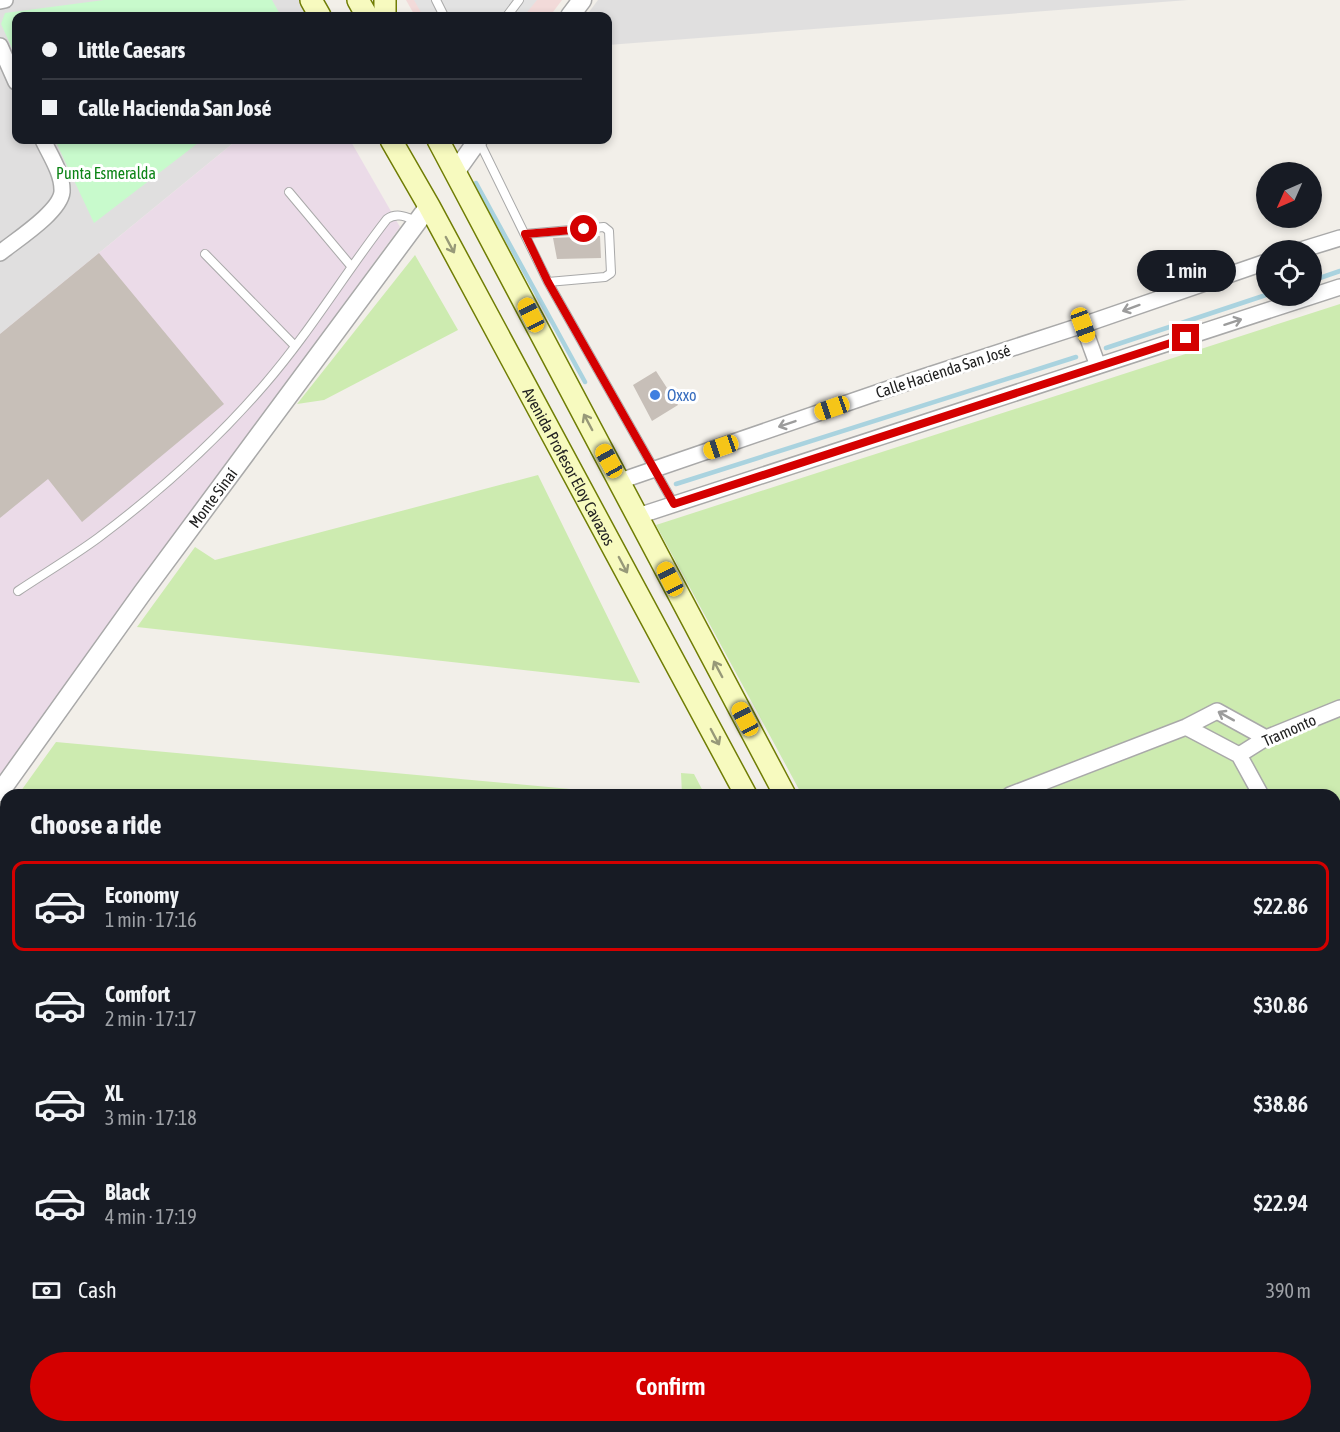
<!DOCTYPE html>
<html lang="en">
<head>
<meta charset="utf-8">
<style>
  :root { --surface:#171b24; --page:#242831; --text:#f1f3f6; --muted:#9ea1a6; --line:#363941; --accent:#d40000 }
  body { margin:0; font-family:"Asap Condensed",sans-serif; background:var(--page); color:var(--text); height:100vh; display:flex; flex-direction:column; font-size:22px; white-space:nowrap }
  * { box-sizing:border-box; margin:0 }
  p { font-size:20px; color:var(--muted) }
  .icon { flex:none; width:33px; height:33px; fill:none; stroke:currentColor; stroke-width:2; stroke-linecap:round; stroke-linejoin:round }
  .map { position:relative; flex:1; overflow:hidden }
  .details { position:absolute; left:0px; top:789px; width:1341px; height:644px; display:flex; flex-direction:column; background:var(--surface); border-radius:18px 18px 0 0; box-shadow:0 3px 9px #0003 }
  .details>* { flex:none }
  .banner { position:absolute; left:12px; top:12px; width:600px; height:132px; border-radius:12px; box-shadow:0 3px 9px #0003; display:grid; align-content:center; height:132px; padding:0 30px; background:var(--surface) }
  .needle { width:39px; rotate:225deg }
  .fabs { position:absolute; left:1256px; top:162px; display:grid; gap:12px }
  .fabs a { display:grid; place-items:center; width:66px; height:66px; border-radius:50%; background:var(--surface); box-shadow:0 3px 9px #0003; font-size:30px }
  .end { position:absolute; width:27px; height:27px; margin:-14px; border:8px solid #d40000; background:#fff; box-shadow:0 0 0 3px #fff }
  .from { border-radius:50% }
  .bubble { position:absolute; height:42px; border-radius:21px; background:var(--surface); box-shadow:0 3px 9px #0003; font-size:20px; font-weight:600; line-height:42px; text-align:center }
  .car { position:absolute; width:18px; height:36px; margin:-18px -9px; border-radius:8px; box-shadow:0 0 4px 2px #0007; background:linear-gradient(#f5c518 24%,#345 0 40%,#f5c518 0 76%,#345 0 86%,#f5c518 0) }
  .banner b { display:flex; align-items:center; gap:21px; height:57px; font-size:22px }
  .banner b+b { border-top:2px solid var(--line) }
  .banner i { width:15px; height:15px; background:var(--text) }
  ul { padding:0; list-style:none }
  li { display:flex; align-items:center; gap:18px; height:90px; margin:0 12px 9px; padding:0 18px; border:3px solid transparent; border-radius:12px }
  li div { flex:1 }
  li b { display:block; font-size:22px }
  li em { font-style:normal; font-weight:600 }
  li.selected { border-color:var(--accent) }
  li>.icon { width:54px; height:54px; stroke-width:1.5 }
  h2 { padding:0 30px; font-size:27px; line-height:72px }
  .pay { display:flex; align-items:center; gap:15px; height:66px; padding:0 30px; font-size:22px }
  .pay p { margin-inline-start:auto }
  .cta { display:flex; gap:12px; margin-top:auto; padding:12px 30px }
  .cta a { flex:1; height:69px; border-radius:36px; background:var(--accent); color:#fff; font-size:24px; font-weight:600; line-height:69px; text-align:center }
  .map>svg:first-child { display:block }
  .residential { fill:#e0dfdf }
  .commercial { fill:#f2dad9 }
  .industrial { fill:#ebdbe8 }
  .grass { fill:#cdebb0 }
  .park { fill:#c8facc }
  .pitch { fill:#88e0be }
  .parking { fill:#e2e2e2 }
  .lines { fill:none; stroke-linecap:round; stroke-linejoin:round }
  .stream { stroke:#aad3df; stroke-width:4.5 }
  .canal { stroke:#aad3df; stroke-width:16 }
  .building { fill:#c7bfb8 }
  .service-casing { stroke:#a9a9a9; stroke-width:10 }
  .minor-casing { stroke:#a9a9a9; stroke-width:18 }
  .tertiary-casing { stroke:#a9a9a9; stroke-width:21 }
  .secondary-casing { stroke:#707d05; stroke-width:24 }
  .service { stroke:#fff; stroke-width:8 }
  .minor { stroke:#fff; stroke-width:15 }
  .tertiary { stroke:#fff; stroke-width:18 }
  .secondary { stroke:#f7fabf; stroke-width:21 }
  .oneway { stroke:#979978 }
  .oneway2 { stroke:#9c9c9c }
  .route { stroke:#d40000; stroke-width:8 }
  .shop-dot { fill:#3f7fe0; stroke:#fff; stroke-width:2 }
  .labels { text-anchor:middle; stroke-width:6; stroke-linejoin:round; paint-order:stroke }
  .park-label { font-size:16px; fill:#0c8416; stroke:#fff }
  .street-label { font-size:16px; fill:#222; stroke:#fff }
  .shop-label { font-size:16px; fill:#366cbe; stroke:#fff; text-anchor:start }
</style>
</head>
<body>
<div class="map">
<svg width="1340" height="1432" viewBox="0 0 1340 1432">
  <rect width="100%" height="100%" fill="#f2efe9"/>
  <path class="residential" d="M0 0H325L334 16H16V140H237L0 334Z
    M598 0H1188L608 45V16H586Z
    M0 1012H6V1425H0Z
    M1340 1101V1222L1335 1214V1103Z
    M9 1427H166L145 1432H21Z"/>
  <path class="commercial" d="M406 0H562L550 16H415Z"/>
  <path class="industrial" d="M237 140H350L400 227 0 775V334Z"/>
  <path class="grass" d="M415 255 458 330 324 400 297 404Z
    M1340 304V1101L1335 1103V795H802L656 525Z
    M538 475 640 683 137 627 195 547 215 560Z
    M56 742 635 795H18Z
    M681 773 694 774 705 795H682Z
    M1335 1214 1340 1222V1432H1144L1142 1427 1335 1426Z
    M193 1426H701L703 1432H190L193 1430Z"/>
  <path class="park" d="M104 0H272L281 16H16V57L1 24 5 13Z
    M55 140H202L94 223Z"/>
  <path class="pitch" d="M0 837 6 838V1012H0Z"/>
  <path class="parking" d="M414 0H537L524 16H423Z"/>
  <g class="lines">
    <path class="stream" d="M476 183 585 382
      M1311 281 1340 271
      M1106 348 1266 295
      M676 484 1076 357"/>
    <path class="canal" d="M634 1432 639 1426"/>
  </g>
  <path class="building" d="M600 236 601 258 557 259 553 238Z
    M99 253 224 404 82 522 48 479 0 518V334Z
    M656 371 678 405 652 421 633 385Z"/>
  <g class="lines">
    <defs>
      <path id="service" d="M436 0 444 16
        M507 16 519 0
        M479 141 548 282 674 504
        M289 192 351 266
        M525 234 604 227 609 231 611 273 605 277 548 282
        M205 254 295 346
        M18 591C45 573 72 557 98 538 158 493 216 441 265 384 310 332 345 273 387 219 397 212 406 217 417 221"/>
      <path id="minor" d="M0 1 5 0
        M0 46 16 82
        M1301 250 1340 238
        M0 253C16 240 60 212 62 192 63 174 50 155 43 140
        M1083 325 1098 366
        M620 481 920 378 1083 325 1266 262
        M638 516 1340 287
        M1186 727 1239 755
        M1239 755 1266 738 1340 708
        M1239 755 1261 795
        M1010 795 1186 727 1217 711 1266 738
        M1335 930 1340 939
        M0 1053 6 1054
        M0 1377H6"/>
      <g id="tertiary">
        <path d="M570 16 582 0"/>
        <path d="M456 171 478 140"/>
        <path id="s1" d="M0 792 143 592 429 206"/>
      </g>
      <g id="secondary">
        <path d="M311 0 320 16"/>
        <path d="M358 0 367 16"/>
        <path d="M385 0V16"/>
        <path id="s2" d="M391 140 429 206 746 795"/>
        <path d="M438 140 785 795"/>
        <path d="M1086 1426 1089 1432"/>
        <path d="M1129 1426 1132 1432"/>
      </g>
    </defs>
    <use href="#service" class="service-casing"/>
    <use href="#minor" class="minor-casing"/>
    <use href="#tertiary" class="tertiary-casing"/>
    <use href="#secondary" class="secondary-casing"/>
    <use href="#service" class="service"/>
    <use href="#minor" class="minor"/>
    <use href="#tertiary" class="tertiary"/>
    <use href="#secondary" class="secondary"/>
  </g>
  <defs><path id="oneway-shaft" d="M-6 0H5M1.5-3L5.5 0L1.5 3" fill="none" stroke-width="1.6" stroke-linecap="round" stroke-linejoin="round" transform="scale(1.5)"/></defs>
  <g class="oneway">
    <use href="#oneway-shaft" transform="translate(450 245) rotate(62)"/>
    <use href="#oneway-shaft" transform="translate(588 422) rotate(-118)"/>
    <use href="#oneway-shaft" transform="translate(623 565) rotate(62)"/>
    <use href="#oneway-shaft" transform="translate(718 669) rotate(-118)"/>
    <use href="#oneway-shaft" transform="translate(715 737) rotate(62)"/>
  </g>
  <g class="oneway2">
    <use href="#oneway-shaft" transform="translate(1131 308) rotate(160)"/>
    <use href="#oneway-shaft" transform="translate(1233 322) rotate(-18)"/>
    <use href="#oneway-shaft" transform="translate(787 424) rotate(161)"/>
    <use href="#oneway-shaft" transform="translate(1226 716) rotate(-151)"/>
  </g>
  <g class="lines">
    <path class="route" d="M584 229 525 234 548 282 674 504 1186 338"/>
  </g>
  <circle class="shop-dot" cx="655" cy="395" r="6"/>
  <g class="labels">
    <g class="park-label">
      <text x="106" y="179">Punta Esmeralda</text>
    </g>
    <g class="street-label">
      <text transform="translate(943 371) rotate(-18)" y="6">Calle Hacienda San José</text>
      <text dy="6" stroke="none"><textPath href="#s2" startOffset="372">Avenida Profesor Eloy Cavazos</textPath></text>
      <text dy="6" stroke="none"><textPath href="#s1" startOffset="363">Monte Sinaí</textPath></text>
      <text transform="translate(1289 730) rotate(-24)" y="6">Tramonto</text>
    </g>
    <g class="shop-label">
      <text x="667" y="401">Oxxo</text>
    </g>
  </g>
</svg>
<div class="fabs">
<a><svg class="needle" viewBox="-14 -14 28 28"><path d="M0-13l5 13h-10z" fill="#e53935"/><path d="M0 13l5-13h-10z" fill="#9ea1a6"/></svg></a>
<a><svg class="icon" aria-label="locate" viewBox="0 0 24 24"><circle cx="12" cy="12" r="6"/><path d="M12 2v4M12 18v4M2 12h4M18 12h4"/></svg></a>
</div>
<i class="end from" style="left:584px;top:229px"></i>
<i class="end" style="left:1186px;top:338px"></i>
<div class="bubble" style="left:1137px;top:250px;width:99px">1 min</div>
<i class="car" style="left:531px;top:315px;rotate:333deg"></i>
<i class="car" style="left:1083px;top:325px;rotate:160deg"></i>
<i class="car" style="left:832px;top:408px;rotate:251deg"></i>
<i class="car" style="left:721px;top:447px;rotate:251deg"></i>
<i class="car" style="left:609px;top:461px;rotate:331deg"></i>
<i class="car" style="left:670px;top:579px;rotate:333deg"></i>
<i class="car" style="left:745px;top:719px;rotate:332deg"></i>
<div class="banner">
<b><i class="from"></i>Little Caesars</b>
<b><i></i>Calle Hacienda San José</b>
</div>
<section class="details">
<h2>Choose a ride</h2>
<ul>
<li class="selected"><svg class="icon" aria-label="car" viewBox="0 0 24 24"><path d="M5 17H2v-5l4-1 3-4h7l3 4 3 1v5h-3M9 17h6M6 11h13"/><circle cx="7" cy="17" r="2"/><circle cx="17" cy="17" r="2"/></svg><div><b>Economy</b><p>1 min · 17:16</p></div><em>$22.86</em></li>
<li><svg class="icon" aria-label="car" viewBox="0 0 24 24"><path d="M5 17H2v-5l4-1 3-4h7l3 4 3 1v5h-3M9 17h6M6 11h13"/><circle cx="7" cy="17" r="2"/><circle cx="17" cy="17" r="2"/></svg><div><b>Comfort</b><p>2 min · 17:17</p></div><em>$30.86</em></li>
<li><svg class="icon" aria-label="car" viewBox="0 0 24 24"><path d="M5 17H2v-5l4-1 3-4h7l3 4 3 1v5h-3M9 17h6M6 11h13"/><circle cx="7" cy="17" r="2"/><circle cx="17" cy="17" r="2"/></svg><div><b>XL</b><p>3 min · 17:18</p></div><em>$38.86</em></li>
<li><svg class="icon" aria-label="car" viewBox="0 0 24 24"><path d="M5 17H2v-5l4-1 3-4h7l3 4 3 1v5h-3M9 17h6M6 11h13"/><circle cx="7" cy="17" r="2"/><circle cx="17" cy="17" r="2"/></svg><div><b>Black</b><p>4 min · 17:19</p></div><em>$22.94</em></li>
</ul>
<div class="pay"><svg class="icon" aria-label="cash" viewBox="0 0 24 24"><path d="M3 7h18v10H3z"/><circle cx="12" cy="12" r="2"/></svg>Cash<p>390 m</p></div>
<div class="cta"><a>Confirm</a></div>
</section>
</div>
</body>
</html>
